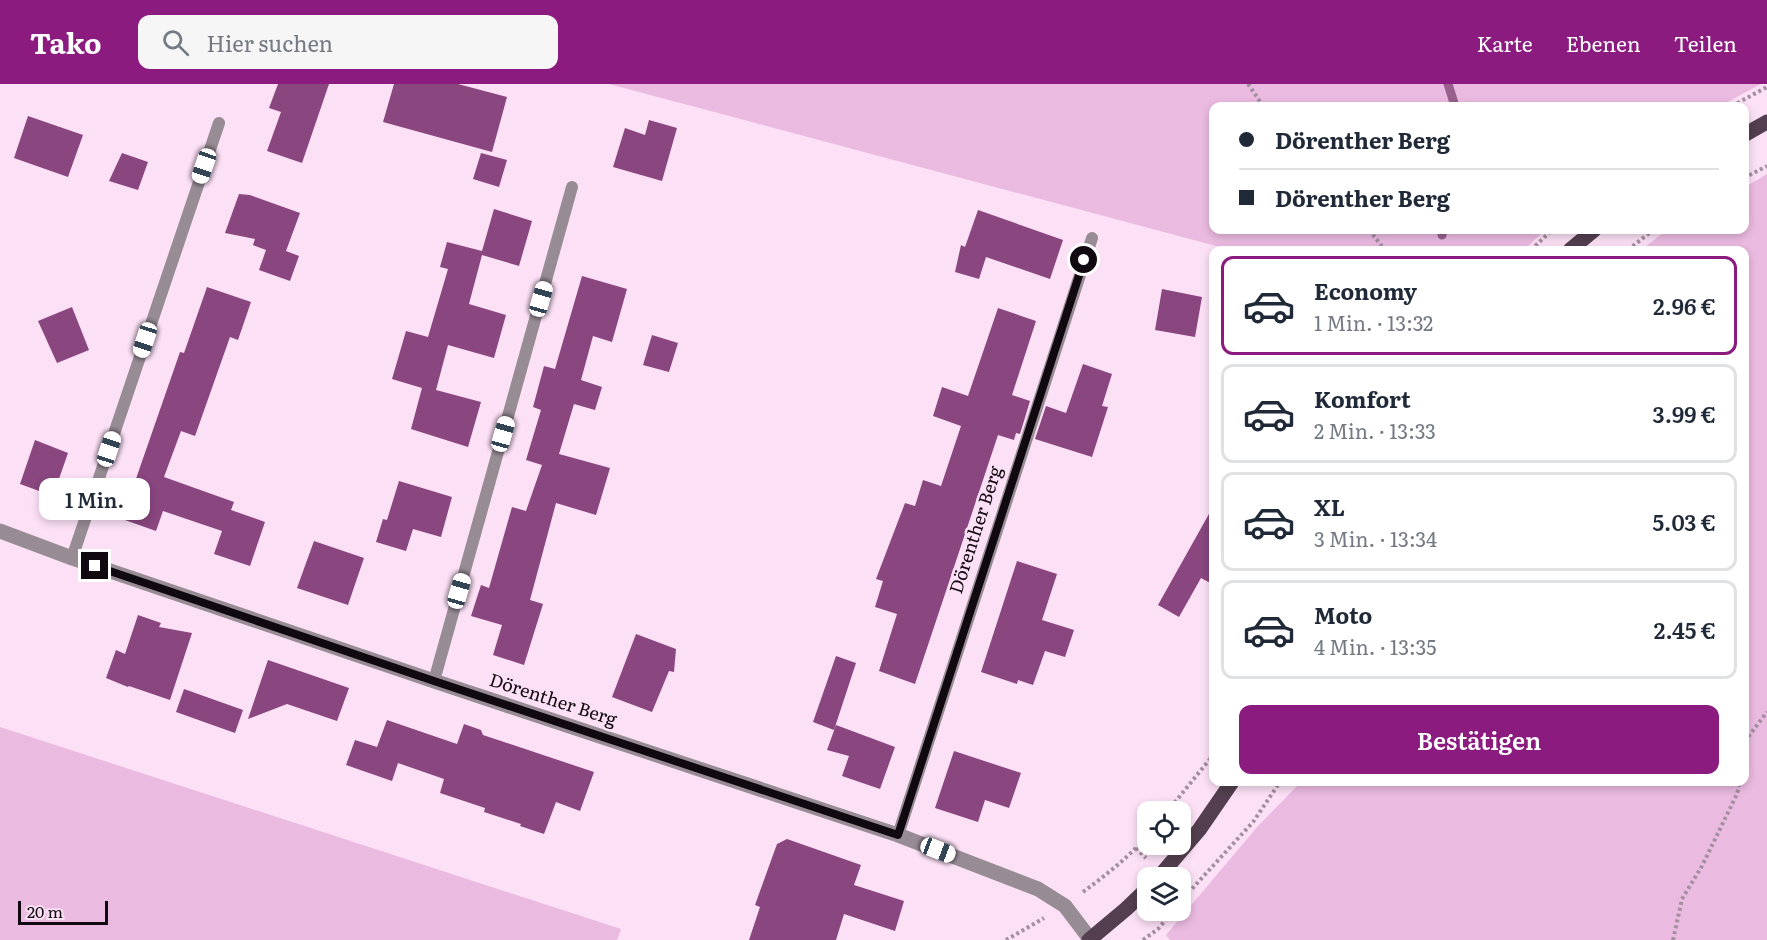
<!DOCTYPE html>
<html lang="de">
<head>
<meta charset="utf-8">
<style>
  :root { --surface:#fff; --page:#f6f6f7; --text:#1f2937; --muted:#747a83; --line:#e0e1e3; --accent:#8b1b7f }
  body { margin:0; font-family:Literata,serif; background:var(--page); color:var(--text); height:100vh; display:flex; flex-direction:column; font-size:22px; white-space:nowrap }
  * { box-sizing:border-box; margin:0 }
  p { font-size:20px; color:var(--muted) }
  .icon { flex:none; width:33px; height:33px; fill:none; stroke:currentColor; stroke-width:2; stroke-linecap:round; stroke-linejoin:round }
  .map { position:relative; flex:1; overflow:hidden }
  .drawer { position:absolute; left:1209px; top:162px; width:540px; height:540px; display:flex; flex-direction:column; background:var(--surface); border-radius:12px; box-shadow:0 3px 9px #0003 }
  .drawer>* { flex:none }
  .hud { position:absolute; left:1209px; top:18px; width:540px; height:132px; border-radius:12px; box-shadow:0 3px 9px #0003; display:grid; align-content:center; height:132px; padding:0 30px; background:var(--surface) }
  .tools { position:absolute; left:1137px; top:717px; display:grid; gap:12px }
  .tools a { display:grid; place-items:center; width:54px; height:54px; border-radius:12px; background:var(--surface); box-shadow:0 3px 9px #0003; font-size:30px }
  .scale { position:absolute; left:18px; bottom:15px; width:90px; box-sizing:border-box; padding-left:6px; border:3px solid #110910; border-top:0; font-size:16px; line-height:21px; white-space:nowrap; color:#110910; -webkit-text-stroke:4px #fce0f6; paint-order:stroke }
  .end { position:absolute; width:27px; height:27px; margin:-14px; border:8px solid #110910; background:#fff; box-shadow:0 0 0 3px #fff }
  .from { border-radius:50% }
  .bubble { position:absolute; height:42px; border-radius:12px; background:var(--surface); box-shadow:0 3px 9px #0003; font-size:20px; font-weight:600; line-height:42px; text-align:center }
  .car { position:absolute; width:18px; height:36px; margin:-18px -9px; border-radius:8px; box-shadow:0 0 4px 2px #0007; background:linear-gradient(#fff 24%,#345 0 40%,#fff 0 76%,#345 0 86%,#fff 0) }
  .hud b { display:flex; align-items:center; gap:21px; height:57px; font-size:22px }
  .hud b+b { border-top:2px solid var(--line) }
  .hud i { width:15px; height:15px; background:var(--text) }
  ul { padding:10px 0 0; list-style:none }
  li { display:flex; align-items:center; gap:18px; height:99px; margin:0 12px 9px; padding:0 18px; border:3px solid var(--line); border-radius:12px }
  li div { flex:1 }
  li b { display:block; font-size:22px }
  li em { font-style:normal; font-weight:600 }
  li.current { border-color:var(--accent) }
  li>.icon { width:54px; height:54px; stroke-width:1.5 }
  .primary-button { display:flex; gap:12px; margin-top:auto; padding:12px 30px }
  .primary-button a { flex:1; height:69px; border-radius:12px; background:var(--accent); color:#fff; font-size:24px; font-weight:600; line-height:69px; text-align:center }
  header { display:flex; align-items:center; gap:36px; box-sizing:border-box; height:84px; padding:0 30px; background:var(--accent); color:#fff }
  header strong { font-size:28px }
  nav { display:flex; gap:33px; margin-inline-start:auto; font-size:21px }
  .search { width:420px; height:54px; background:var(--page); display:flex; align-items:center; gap:15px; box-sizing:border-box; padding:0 21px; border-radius:12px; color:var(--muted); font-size:22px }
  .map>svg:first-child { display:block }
  .green { fill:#ebbae1 }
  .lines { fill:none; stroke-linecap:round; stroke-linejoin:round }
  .stream { stroke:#97608d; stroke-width:9 }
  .building { fill:#89467f }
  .path { stroke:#a38f9f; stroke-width:4; stroke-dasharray:3 3; stroke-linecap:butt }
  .lane { stroke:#978b94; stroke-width:12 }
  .street { stroke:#978b94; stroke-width:15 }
  .primary { stroke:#533f4f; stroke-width:15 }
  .route { stroke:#110910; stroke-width:8 }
  .labels { text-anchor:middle; stroke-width:5; stroke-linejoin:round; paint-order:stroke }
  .street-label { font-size:18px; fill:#110910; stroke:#fce0f6 }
</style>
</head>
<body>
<header>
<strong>Tako</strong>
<div class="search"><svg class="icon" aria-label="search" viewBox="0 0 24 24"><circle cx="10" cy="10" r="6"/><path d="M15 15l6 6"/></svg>Hier suchen</div>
<nav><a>Karte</a><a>Ebenen</a><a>Teilen</a></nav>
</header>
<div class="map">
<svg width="1767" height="856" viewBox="0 0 1767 856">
  <rect width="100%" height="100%" fill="#fce0f6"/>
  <path class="green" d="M609 0H1761L1720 22H1214V146H1545L1524 166H1231Z
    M1767 90V856H1170L1166 851 1258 742 1301 698H1744V166H1641L1667 146H1744L1745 103Z
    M0 643 621 845 617 856H0Z"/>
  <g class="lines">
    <path class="stream" d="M1448 0 1454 19 1452 22
      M1442 151 1443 146"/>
  </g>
  <path class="building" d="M278 0H329L302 79 267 67 281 28 269 24Z
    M394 0H458L507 13 492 68 383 38Z
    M28 32 83 51 68 93 14 74Z
    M649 36 677 44 662 97 613 83 625 44 645 51Z
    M122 69 148 78 138 106 109 97Z
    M481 69 507 76 499 103 473 95Z
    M239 110 250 111 300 129 286 167 299 172 290 197 259 186 266 166 253 161 255 155 225 149Z
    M494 125 532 137 519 182 482 171 469 220 506 231 494 274 448 261 436 306 481 318 468 363 411 345 422 304 392 295 406 247 428 253 448 185 440 183 447 158 482 167Z
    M978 126 1063 156 1050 195 986 173 979 195 955 188 961 161 965 163Z
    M582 192 627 205 612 258 593 252 581 296 602 303 595 326 574 320 559 370 610 384 596 431 556 419 530 516 543 520 524 581 493 571 502 541 471 532 481 501 489 504 512 423 526 427 542 381 526 376 541 326 533 323 544 282 555 285Z
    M207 203 251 218 238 256 230 253 195 352 181 347 164 393 234 418 231 426 265 438 250 482 214 470 222 447 163 427 156 447 122 435 180 268 184 269Z
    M1162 205 1202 213 1195 253 1155 246Z
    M72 223 89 266 57 279 38 237Z
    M998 224 1036 237 1012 311 1030 317 1020 350 1016 349 1014 356 998 351 915 600 879 587 897 530 875 523 883 497 876 495 905 419 915 422 923 396 941 402 961 342 933 332 942 303 968 312Z
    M652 251 678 259 669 288 643 281Z
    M1083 280 1112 290 1102 322 1108 323 1092 373 1035 355 1046 322 1066 329Z
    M35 356 68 369 53 412 20 400Z
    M399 397 452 413 441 453 413 445 406 467 376 458 383 435 387 436Z
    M1214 421V501L1201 494 1179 533 1158 521Z
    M314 457 364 474 348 521 297 504Z
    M1017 477 1057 490 1042 536 1074 546 1065 573 1045 567 1033 601 1018 596 1017 600 981 588Z
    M138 531 161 539 159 543 192 549 170 616 129 602 128 603 106 594 116 566 125 570Z
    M636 550 676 565 674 588 669 587 652 628 612 613Z
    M836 572 856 579 834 646 813 638Z
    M268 576 349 604 337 637 287 620 248 635Z
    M184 605 243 626 235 649 176 628Z
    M387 636 457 660 464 640 481 646 483 651 594 688 580 727 556 718 544 750 520 742 521 740 484 728 485 724 440 709 444 695 398 679 392 697 346 681 355 656 377 663Z
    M836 641 895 663 880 705 842 692 849 672 827 666Z
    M954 667 1021 689 1009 724 985 716 978 738 935 724Z
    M787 755 861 781 854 801 904 817 895 847 844 830 836 856H749L760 823 755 821 777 760Z"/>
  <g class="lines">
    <path class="path" d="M1248 0 1263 22
      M1732 22 1767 3
      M1744 94 1767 82
      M1369 146 1381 161 1382 166
      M1531 166 1552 146
      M1628 166 1653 146
      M1744 670 1748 653 1767 628
      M1167 728 1214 670
      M1136 764 1146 774
      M1083 808C1106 791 1129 773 1148 751
      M1180 818 1253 738 1280 698
      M1006 856 1044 834
      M1143 856 1158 845 1174 826
      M1673 856 1682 815 1702 782 1737 710 1740 698"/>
    <path class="lane" d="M72 474 219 39
      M434 597 572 103
      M898 751 1092 154"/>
    <path class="street" d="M0 447 72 474 434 597 898 751 1038 805 1065 822 1090 855"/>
    <path class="primary" d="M1744 51 1767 38
      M1570 166 1594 146
      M1158 794 1199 746 1232 698
      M1089 856 1126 825 1148 804"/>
  </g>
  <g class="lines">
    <path class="route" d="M95 482 434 597 898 751 1084 176"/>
  </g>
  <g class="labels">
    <g class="street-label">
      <text transform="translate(976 446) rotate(-72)" y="6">Dörenther Berg</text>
      <text transform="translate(553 616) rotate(18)" y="6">Dörenther Berg</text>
    </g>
  </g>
</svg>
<div class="tools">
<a><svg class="icon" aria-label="locate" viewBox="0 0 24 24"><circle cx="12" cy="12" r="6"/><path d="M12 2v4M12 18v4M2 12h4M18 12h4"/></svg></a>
<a><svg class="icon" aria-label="layers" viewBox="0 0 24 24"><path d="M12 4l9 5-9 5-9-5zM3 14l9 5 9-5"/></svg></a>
</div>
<div class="scale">20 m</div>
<i class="end from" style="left:1084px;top:176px"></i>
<i class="end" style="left:95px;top:482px"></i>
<div class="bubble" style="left:39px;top:394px;width:111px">1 Min.</div>
<i class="car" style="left:204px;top:82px;rotate:199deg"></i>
<i class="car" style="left:541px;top:215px;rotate:16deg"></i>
<i class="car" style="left:145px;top:256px;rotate:198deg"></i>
<i class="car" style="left:503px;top:350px;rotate:16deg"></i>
<i class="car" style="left:109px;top:365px;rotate:18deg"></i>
<i class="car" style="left:459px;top:507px;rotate:16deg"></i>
<i class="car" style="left:938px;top:766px;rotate:111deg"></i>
<div class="hud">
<b><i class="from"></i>Dörenther Berg</b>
<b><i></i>Dörenther Berg</b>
</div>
<section class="drawer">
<ul>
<li class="current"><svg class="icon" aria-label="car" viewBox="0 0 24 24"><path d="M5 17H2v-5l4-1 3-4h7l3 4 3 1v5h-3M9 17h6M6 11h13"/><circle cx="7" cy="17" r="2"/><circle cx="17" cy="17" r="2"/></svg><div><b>Economy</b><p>1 Min. · 13:32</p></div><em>2.96 €</em></li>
<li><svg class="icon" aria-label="car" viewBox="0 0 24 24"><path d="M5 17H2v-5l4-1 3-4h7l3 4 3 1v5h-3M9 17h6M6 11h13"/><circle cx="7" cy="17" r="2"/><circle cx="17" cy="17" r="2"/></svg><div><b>Komfort</b><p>2 Min. · 13:33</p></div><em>3.99 €</em></li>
<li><svg class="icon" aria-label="car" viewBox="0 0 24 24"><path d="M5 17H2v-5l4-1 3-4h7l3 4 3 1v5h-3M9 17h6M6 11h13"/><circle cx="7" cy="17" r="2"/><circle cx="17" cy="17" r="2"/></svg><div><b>XL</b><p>3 Min. · 13:34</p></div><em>5.03 €</em></li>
<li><svg class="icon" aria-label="car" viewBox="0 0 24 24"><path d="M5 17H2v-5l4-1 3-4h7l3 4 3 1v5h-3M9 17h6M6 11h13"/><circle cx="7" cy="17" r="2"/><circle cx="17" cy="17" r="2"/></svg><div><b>Moto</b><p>4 Min. · 13:35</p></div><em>2.45 €</em></li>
</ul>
<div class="primary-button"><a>Bestätigen</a></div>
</section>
</div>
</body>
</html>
